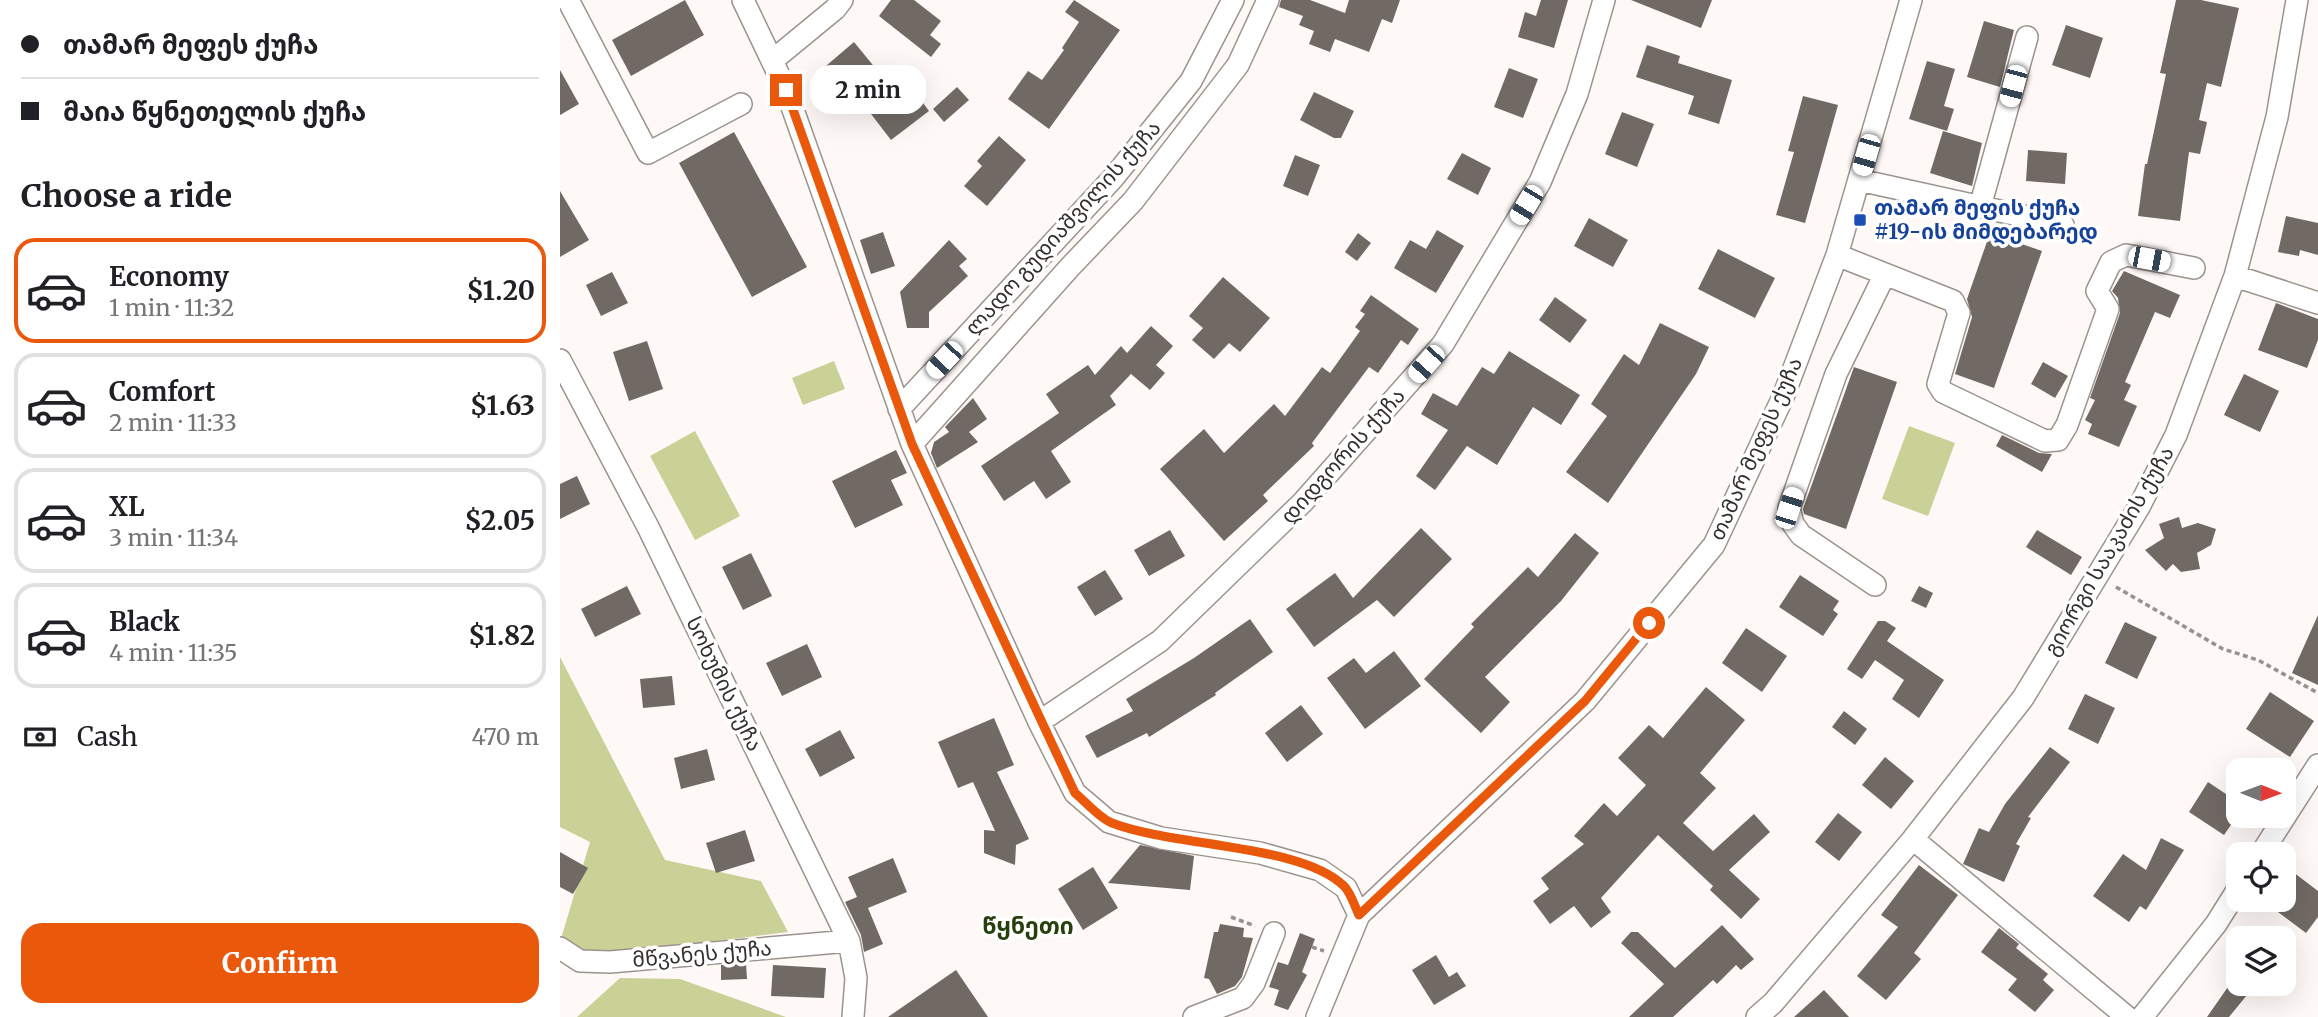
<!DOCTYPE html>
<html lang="en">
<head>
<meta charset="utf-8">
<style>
  :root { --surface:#fff; --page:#f6f6f6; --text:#202124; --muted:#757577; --line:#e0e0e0; --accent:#ea580c }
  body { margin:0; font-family:Merriweather,"Noto Sans Georgian",serif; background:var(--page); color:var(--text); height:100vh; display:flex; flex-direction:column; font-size:26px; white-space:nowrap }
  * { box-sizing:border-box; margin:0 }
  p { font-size:23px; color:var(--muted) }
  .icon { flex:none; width:38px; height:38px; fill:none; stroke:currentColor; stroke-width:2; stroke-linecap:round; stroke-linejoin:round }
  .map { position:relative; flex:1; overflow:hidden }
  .panel { display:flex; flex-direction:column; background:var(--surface); width:560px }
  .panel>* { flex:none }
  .top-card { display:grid; align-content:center; height:154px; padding:0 21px; background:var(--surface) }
  .needle { width:46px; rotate:91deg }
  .controls { position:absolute; left:1666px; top:758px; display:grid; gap:14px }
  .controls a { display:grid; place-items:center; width:70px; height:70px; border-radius:14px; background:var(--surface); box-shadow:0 7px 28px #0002; font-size:35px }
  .end { position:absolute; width:32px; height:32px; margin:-16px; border:9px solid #ea580c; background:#fff; box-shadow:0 0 0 4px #fff }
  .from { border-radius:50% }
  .bubble { position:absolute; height:49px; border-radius:21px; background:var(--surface); box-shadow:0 7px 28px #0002; font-size:23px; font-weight:700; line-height:49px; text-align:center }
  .car { position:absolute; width:21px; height:42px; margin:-21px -10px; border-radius:9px; box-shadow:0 0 5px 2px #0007; background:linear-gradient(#fff 24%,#345 0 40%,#fff 0 76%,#345 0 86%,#fff 0) }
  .top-card b { display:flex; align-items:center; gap:24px; height:66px; font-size:26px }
  .top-card b+b { border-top:2px solid var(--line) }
  .top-card i { width:18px; height:18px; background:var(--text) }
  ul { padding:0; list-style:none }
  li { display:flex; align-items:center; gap:21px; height:105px; margin:0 14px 10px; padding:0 7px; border:4px solid var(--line); border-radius:21px }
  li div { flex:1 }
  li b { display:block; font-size:26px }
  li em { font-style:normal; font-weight:700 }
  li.on { border-color:var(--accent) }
  li>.icon { width:63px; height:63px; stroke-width:1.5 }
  h2 { padding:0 21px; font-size:32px; line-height:84px }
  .pay { display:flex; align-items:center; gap:18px; height:77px; padding:0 21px; font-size:26px }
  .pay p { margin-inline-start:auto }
  .button { display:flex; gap:14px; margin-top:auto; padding:14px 21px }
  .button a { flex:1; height:80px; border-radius:21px; background:var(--accent); color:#fff; font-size:28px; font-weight:700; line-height:80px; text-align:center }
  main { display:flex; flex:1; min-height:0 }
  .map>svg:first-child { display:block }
  .green { fill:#cad197 }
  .building { fill:#716a64 }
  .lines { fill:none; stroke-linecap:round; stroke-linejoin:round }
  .minor-casing { stroke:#9c938e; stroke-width:24 }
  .path { stroke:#969290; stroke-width:3.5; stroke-dasharray:5 3.5; stroke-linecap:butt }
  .minor { stroke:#fff; stroke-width:21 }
  .route { stroke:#ea580c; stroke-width:9 }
  .transit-dot { fill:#1a4fb4; stroke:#fff; stroke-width:2.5 }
  .labels { text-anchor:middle; stroke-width:7; stroke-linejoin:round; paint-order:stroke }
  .transit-label { font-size:21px; font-weight:bold; fill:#164399; stroke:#fff; text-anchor:start }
  .street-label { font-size:21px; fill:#332f2d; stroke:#fff }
  .neighbourhood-label { font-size:23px; font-weight:bold; fill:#273f0d; stroke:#fff }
</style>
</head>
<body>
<main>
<section class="panel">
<div class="top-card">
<b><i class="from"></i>თამარ მეფეს ქუჩა</b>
<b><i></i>მაია წყნეთელის ქუჩა</b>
</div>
<h2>Choose a ride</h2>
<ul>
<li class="on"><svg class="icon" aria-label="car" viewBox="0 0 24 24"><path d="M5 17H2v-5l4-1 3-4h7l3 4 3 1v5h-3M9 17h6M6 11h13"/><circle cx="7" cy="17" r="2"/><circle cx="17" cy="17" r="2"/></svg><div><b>Economy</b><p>1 min · 11:32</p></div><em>$1.20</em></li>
<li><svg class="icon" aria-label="car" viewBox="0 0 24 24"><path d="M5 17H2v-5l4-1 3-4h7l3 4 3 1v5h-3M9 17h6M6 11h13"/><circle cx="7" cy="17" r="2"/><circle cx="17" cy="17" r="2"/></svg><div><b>Comfort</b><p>2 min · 11:33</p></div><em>$1.63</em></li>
<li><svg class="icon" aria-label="car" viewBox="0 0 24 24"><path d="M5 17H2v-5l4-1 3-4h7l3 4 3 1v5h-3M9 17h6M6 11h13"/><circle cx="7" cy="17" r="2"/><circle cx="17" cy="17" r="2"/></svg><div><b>XL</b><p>3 min · 11:34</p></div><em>$2.05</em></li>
<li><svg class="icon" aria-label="car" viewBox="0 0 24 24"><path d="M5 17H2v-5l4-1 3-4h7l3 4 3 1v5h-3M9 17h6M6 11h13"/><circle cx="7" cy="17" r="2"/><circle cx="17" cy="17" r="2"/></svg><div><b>Black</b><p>4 min · 11:35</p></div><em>$1.82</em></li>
</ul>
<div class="pay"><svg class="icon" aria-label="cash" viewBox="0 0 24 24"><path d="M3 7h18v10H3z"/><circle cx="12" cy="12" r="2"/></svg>Cash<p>470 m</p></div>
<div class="button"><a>Confirm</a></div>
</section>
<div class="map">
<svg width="1758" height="1017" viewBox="0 0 1758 1017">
  <rect width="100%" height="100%" fill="#fef9f7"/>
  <path class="green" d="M274 361 285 389 243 405 232 378Z
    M1349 426 1395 443 1368 516 1322 499Z
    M135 431 180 516 135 540 90 456Z
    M0 657 105 860 201 881 228 932 31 957 0 942 30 842 0 827Z
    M60 978 120 979 226 1017H17Z"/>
  <path class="building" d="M125 0 144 35 71 76 52 40Z
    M331 0H354L381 21 370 35 381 44 371 57 319 16Z
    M514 0 560 30 489 129 448 99 468 71 482 80 504 50 502 48 519 22 505 12Z
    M721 0H750L785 13 789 0H840L832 23 822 19 809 52 775 39 770 52 749 44 754 31 739 25 743 16 719 7Z
    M981 0H1008L994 48 958 37 965 12 976 16Z
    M1071 0H1152L1141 28Z
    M1616 0H1641L1679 8 1661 87 1647 83 1639 120 1647 122 1640 154 1629 152 1620 221 1578 216 1585 164H1587L1606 74 1600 73Z
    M1424 21 1454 30 1440 87 1407 77Z
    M1506 25 1543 38 1530 78 1492 65Z
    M294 42 330 86 343 76 369 111 331 140 291 88 281 96 260 71Z
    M1087 45 1120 56 1118 63 1172 80 1159 124 1128 114 1134 96 1076 77Z
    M1367 61 1395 69 1384 106 1394 109 1387 131 1349 119Z
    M949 68 978 79 963 118 934 107Z
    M0 70 19 104 0 115Z
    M397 87 409 100 384 122 373 109Z
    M754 92 794 111 781 138H774L740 120Z
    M1243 96 1278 105 1245 223 1216 215 1234 152 1228 151Z
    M1062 112 1094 124 1077 167 1045 154Z
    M1383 131 1422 143 1412 186 1370 173Z
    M174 132 247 267 192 297 119 163Z
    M439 136 466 160 427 206 404 186 422 166 417 161Z
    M1468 150 1507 153 1505 184 1466 181Z
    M902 153 931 168 918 195 887 179Z
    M735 155 760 165 748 196 723 186Z
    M0 191 29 240 0 257Z
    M1726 216 1758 223V255L1740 250 1739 256 1718 252Z
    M1029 218 1068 240 1053 267 1014 246Z
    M877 230 904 246 876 293 834 268 850 240 866 249Z
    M323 232 335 266 311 274 300 240Z
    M798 233 811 243 797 261 785 252Z
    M1430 233 1482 251 1434 388 1395 374 1412 317 1407 299Z
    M389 240 407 259 399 266 408 276 369 312V328H347L340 292Z
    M1158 249 1215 278 1195 318 1138 289Z
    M1564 271 1620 295 1610 318 1595 312 1565 382 1571 385 1564 400 1577 406 1559 447 1528 434 1532 424 1525 420 1535 400 1530 398 1560 313 1558 298 1552 291Z
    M52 272 68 303 41 316 26 285Z
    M663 277 710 318 680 352 669 343 654 359 632 340 643 328 629 316Z
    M811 295 859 329 848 345 841 340 818 373 809 367 752 443 754 446 703 495 708 501 664 541 600 469 644 429 664 453 714 404 725 416 762 367 770 373 800 331 795 327 805 314 800 311Z
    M995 297 1027 320 1010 343 979 320Z
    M1716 303 1758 319V340L1747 368 1698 350Z
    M1100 323 1149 347 1136 374 1048 503 1006 472 1047 416 1031 404 1064 354 1079 365Z
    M591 326 613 346 596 365 605 373 590 390 571 374 550 396 556 405 491 451 511 482 486 499 474 481 444 501 421 466 499 413 486 394 528 365 535 375 561 346 567 353Z
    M87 341 103 389 69 401 53 352Z
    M949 351 1020 395 1001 425 973 407 937 465 907 446 875 490 856 476 888 430 861 414 873 393 897 406 922 367 934 374Z
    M1483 362 1508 376 1495 398 1471 384Z
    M1294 367 1337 382 1286 529 1244 514 1243 509Z
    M1684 374 1719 391 1700 432 1664 415Z
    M413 398 427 419 409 432 418 442 377 468 371 453 374 442 389 432 385 427Z
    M1442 435 1479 453 1492 454 1482 472 1436 446Z
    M336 450 347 473 331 480 343 505 295 528 272 481Z
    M17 476 30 504 0 519V484Z
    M1619 517 1622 528 1638 523 1656 529 1651 545 1637 553 1640 569 1621 572 1613 564 1606 571 1585 550 1604 538 1599 524Z
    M861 528 892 559 834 617 817 600 754 647 726 609 775 573 793 598Z
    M610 530 625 556 589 576 574 550Z
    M1477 530 1522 557 1511 575 1466 547Z
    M1015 533 1039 553 1001 601 925 677 950 702 921 733 864 679 914 627 911 624 968 567 978 577Z
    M191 553 212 596 183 610 162 567Z
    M545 570 563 599 535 616 517 587Z
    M1240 575 1279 601 1273 610 1278 614 1263 636 1219 607Z
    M67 586 81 614 35 637 21 609Z
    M1359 586 1373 593 1366 608 1351 601Z
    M1758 615V685L1732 673Z
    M690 619 713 652 655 693 656 695 589 737 587 733 537 758 525 736 573 711 566 699 634 658Z
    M1318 621H1325L1336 628 1327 641 1384 680 1359 718 1332 699 1344 680 1315 660 1302 679 1287 669Z
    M1565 622 1597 637 1577 679 1545 663Z
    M1186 628 1227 656 1202 692 1162 663Z
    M247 644 262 677 222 696 206 663Z
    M834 651 861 686 805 729 767 678 794 658 806 673Z
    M112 676 115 705 83 708 80 679Z
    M1146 687 1185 720 1140 773 1156 788 1123 823 1153 851 1194 814 1210 832 1169 870 1200 899 1181 919 1150 890 1153 886 1098 835 1041 898 1051 912 1031 928 1014 906 990 924 973 901 989 889 981 878 1024 844 1014 836 1044 803 1057 816 1086 785 1058 758 1089 725 1103 738Z
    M1710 692 1754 721 1730 757 1686 729Z
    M1525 694 1555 708 1538 744 1508 729Z
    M741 705 763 734 727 762 705 733Z
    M1284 711 1307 729 1295 745 1272 727Z
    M434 718 454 765 437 772 469 839 456 845 455 865 424 853V830L435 831 413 782 398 788 378 742Z
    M280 730 295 758 260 777 245 749Z
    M1490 747 1510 762 1468 817 1471 818 1456 844 1460 846 1444 882 1403 864 1419 828 1429 832 1445 804Z
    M147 749 155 780 121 789 114 758Z
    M1325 757 1354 781 1331 809 1302 785Z
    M1648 782 1675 800 1668 810 1677 816 1664 835 1629 812Z
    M1278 813 1302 832 1279 861 1255 842Z
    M185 830 195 861 156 873 146 843Z
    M1601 838 1624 850 1586 910 1580 906 1569 922 1533 896 1563 854 1586 870Z
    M580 845 634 856 630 890 548 883Z
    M0 852 28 868 13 894 0 887Z
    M333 858 347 892 308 908 323 944 304 952 301 935 285 902 297 897 288 877Z
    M1359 865 1398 895 1354 953 1361 959 1326 1000 1297 976 1338 927 1321 915Z
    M533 867 558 908 523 930 498 889Z
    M1733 872 1758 891V917L1746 933 1702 900H1724V884Z
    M660 924 684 928 683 937 693 938 682 977 675 986 657 994 649 979 644 978 654 932H658Z
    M1162 925 1194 959 1181 970 1176 965 1157 984 1153 980 1113 1017H1069L1104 984 1061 943 1071 932H1078L1115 968Z
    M1439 928 1459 944 1456 948 1488 974 1483 980 1494 990 1475 1012 1448 990 1457 979 1421 952Z
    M740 933 755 939 742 972 747 975 728 1010 714 1005 719 990 709 987 718 962 728 965Z
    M876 955 889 977 897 972 906 986 874 1005 852 970Z
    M186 963 187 979 161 980V965Z
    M213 965 266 968 264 998 211 996Z
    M396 970 428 1017H328Z
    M1670 984H1696L1669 1017H1647Z
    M1264 990 1289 1017H1234Z"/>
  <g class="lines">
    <defs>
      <path id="minor" d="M8 0 88 153 181 104
        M183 0 226 90 352 444 479 722 515 793 549 822 601 838 700 853 760 870 786 888 799 915
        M213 60 275 9 282 0
        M1299 180 1503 225
        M1420 207 1467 37
        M1277 255 1393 301 1399 313 1378 384 1383 392 1485 441 1498 440 1507 425 1548 309 1537 291 1551 262 1566 255 1634 268
        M1675 276 1758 303
        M0 360 88 527 289 941 296 978 293 1017
        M339 409 554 177 631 81 673 0
        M352 444 510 267 573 201 678 65 708 0
        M1315 585 1241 535 1233 524 1229 508 1276 374 1325 274
        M479 722 600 641 743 502 883 344 980 182 1017 94 1044 0
        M1353 839 1567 1017
        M1701 854 1758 765
        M0 948 20 961 50 962 289 941
        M634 1017 683 998 694 983 714 933
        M757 1017 799 915 1025 701 1154 545 1223 397 1277 255 1351 0
        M1197 1017 1213 1003 1353 839 1463 698 1579 507 1616 435 1675 276 1717 117 1737 0
        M1582 1017 1656 924 1678 889"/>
    </defs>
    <use href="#minor" class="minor-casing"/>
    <path class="path" d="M1556 587 1663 649 1698 660 1758 693
      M671 917 695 926
      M752 947 764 951"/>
    <use href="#minor" class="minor"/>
  </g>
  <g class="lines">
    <path class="route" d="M226 90 352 444 515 793C526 802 539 818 552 823 614 847 741 844 784 886 791 893 795 907 799 915L1025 701 1089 623"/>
  </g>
  <rect class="transit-dot" x="1293" y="213" width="14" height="14" rx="3.5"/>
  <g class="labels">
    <g class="transit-label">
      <text x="1314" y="215">თამარ მეფის ქუჩა<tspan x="1314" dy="24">#19-ის მიმდებარედ</tspan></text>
    </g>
    <g class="street-label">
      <text transform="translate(503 228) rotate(-48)" y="7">ლადო გუდიაშვილის ქუჩა</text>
      <text transform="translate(1196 449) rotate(-66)" y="7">თამარ მეფეს ქუჩა</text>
      <text transform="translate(783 456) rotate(-48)" y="7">დიდგორის ქუჩა</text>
      <text transform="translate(1549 551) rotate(-60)" y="7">გიორგი სააკაძის ქუჩა</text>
      <text transform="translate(164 684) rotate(64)" y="7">სოხუმის ქუჩა</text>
      <text transform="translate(142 954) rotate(-5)" y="7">მწვანეს ქუჩა</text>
    </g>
    <g class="neighbourhood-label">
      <text x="468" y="934">წყნეთი</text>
    </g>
  </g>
</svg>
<div class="controls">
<a><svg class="needle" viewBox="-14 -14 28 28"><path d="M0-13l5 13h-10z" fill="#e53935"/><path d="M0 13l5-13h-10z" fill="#757577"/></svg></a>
<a><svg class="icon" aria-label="locate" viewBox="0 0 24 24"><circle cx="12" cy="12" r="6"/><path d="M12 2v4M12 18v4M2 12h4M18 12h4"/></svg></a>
<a><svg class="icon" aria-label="layers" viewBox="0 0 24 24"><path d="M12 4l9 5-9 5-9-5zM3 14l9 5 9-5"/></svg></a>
</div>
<i class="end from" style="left:1089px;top:623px"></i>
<i class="end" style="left:226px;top:90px"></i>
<div class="bubble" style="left:250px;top:65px;width:116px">2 min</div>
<i class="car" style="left:1453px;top:86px;rotate:195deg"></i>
<i class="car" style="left:1306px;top:155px;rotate:196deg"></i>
<i class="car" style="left:966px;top:205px;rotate:211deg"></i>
<i class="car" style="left:1589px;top:259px;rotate:101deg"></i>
<i class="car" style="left:384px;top:360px;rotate:223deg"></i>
<i class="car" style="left:866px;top:364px;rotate:222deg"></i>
<i class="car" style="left:1229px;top:508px;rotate:18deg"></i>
</div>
</main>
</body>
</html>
